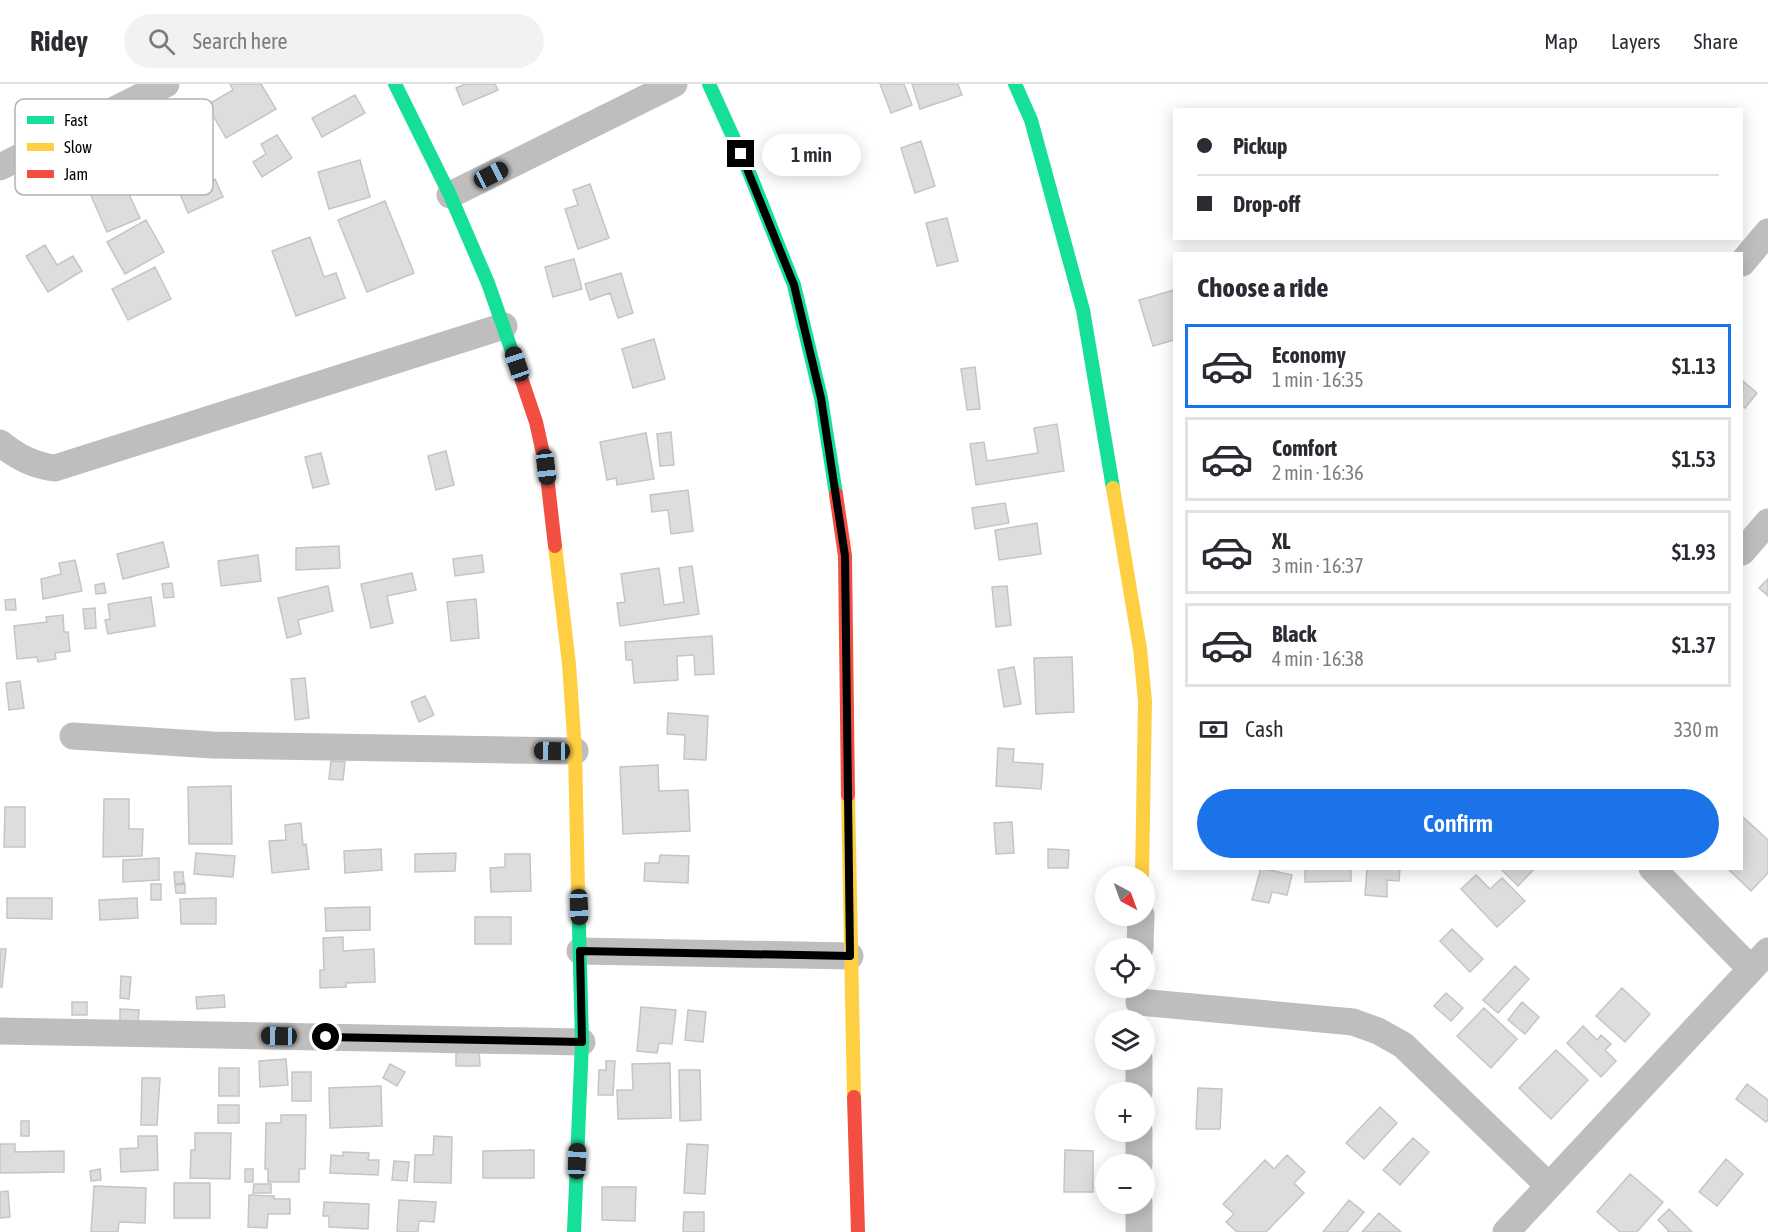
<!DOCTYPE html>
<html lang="en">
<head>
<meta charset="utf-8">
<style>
  :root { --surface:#fff; --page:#f2f2f3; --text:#2b2b33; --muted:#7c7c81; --line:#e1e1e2; --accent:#1a73e8 }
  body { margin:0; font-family:"Asap Condensed",sans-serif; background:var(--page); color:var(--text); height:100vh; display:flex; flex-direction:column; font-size:22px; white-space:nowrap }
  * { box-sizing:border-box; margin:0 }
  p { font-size:20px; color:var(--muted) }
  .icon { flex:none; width:33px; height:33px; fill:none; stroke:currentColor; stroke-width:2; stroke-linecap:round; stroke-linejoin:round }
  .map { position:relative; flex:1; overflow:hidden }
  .side { position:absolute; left:1173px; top:168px; width:570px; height:618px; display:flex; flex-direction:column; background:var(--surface); border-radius:0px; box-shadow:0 3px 15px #0003 }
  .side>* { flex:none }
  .hud { position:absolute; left:1173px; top:24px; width:570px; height:132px; border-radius:0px; box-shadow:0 3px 15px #0003; display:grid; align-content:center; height:132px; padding:0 24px; background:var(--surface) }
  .needle { width:39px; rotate:139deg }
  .controls { position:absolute; left:1095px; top:782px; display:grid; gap:12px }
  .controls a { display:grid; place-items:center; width:60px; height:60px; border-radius:50%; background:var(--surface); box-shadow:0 3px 15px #0003; font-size:30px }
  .end { position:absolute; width:27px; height:27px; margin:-14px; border:8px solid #000; background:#fff; box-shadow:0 0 0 3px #fff }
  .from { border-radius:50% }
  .bubble { position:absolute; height:42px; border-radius:21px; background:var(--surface); box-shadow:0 3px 15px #0003; font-size:20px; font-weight:600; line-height:42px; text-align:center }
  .car { position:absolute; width:18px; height:36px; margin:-18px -9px; border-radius:8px; box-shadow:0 0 4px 2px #0007; background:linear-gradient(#222 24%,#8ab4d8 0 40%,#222 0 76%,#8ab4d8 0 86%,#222 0) }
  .hud b { display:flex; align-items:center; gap:21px; height:57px; font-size:22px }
  .hud b+b { border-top:2px solid var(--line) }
  .hud i { width:15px; height:15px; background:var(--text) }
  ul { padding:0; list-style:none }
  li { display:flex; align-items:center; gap:18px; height:84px; margin:0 12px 9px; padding:0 12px; border:3px solid var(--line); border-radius:0px }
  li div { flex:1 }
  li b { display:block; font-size:22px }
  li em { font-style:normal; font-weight:600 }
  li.active { border-color:var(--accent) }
  li>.icon { width:54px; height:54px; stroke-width:1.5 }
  h2 { padding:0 24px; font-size:27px; line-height:72px }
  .pay { display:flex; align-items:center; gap:15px; height:66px; padding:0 24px; font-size:22px }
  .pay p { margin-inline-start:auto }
  .cta { display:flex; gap:12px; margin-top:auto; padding:12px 24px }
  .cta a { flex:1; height:69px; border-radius:36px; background:var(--accent); color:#fff; font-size:24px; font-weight:600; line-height:69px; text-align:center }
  header { display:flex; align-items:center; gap:36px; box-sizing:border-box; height:84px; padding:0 30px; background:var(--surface); border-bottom:2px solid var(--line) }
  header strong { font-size:28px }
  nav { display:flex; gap:33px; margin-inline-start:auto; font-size:21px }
  .search { width:420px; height:54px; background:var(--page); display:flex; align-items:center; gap:15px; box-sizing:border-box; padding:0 21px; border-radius:33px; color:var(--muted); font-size:22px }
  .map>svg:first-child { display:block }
  .building { fill:#ddd; stroke:#c5c5c5; stroke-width:1.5 }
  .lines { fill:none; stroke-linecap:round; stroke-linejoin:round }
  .street { stroke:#bebebe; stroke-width:27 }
  .fast { stroke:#16e098; stroke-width:14 }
  .slow { stroke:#ffcf43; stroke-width:14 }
  .jam { stroke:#f24e42; stroke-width:14 }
  .route { stroke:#000; stroke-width:8 }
  .key { fill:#fff; stroke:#b2b2b2; stroke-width:1.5 }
  .key-label { font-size:16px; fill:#000 }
</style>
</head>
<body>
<header>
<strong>Ridey</strong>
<div class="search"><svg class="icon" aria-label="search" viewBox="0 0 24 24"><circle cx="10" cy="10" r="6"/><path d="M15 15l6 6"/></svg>Search here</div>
<nav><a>Map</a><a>Layers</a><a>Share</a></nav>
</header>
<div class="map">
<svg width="1768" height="1148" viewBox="0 0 1768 1148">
  <rect width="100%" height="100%" fill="#fff"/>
  <path class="building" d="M230 0H261L276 25 226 54 207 21 233 6Z
    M465 0H495L498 6 463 21 456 4Z
    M880 0H904L912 21 891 29Z
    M912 0H958L962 11 920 25Z
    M355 11 365 29 322 53 312 34Z
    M277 51 292 74 262 93 253 78 266 70 261 60Z
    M921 57 935 102 915 109 901 64Z
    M360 76 370 113 329 125 318 88Z
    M117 84 140 134 107 148 85 98Z
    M215 95 223 113 188 129 180 110Z
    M590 100 609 154 578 165 565 125 578 121 573 106Z
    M385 117 414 189 367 208 338 136Z
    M947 134 958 177 937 182 926 139Z
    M146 136 164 168 125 190 107 158Z
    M310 153 324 193 336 189 345 214 296 232 272 167Z
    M45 161 57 181 73 172 82 187 48 208 26 172Z
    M574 175 582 205 553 213 545 183Z
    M155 183 171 215 128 236 112 205Z
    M621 189 633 229 618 234 610 209 590 216 585 200Z
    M1174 206V256L1153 262 1139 216Z
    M654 255 665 295 633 304 622 265Z
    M975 283 980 325 967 326 961 285Z
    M1743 297 1757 309 1745 324 1742 321Z
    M1057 340 1064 387 976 401 970 360 984 358 987 377 1038 369 1034 344Z
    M671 348 674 381 660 382 657 350Z
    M646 349 654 395 617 401 616 394 607 396 600 358Z
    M446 367 454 401 436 406 428 372Z
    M321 369 329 400 313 404 305 373Z
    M688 406 693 447 671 450 668 426 652 428 650 411Z
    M1005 419 1009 439 975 445 972 424Z
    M1037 439 1041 470 999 476 995 446Z
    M163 458 169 483 123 495 117 470Z
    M339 462 340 484 296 486V464Z
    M258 471 261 497 221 502 218 477Z
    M482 471 484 488 455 492 453 475Z
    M75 476 82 507 43 515 41 495 61 490 59 479Z
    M692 482 699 530 620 542 617 519 625 518 621 490 659 484 664 521 684 518 679 484Z
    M412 489 416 506 387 512 393 539 371 544 361 500Z
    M1768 495V512L1759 504Z
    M104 499 106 509 96 510 95 501Z
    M172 499 174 513 164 514 162 500Z
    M328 502 333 527 298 536 301 550 287 554 278 514Z
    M1007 502 1011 541 996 543 992 503Z
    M151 513 155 542 108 550 105 536 110 535 108 520Z
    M15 515 16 526H6L5 516Z
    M476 515 479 554 451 557 447 518Z
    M95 524 96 544 85 545 83 525Z
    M63 531 64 548H68L70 567 55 569 56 575 38 578 37 573 17 575 14 542 47 538 46 533Z
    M712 552 714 590 695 591 694 571 677 572 678 596 634 599 632 576H626L625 558Z
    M1072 573 1074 628 1036 630 1034 574Z
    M1014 583 1021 620 1004 623 998 586Z
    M305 594 309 634 295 636 291 595Z
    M20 597 24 624 9 626 6 599Z
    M425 612 434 631 419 638 411 618Z
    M668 629 708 632 706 676 684 675 685 651 667 650Z
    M998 664 1014 665 1013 678 1043 680 1041 705 996 702Z
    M331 677 345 678 343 696 329 695Z
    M658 681 659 707 688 706 690 747 623 750 620 683Z
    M231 702 232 760H189L188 703Z
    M104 715H129V745H143L142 772 103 773Z
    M5 723H25V763H4Z
    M1742 732 1768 756V789L1751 807 1727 784H1742Z
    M1012 738 1014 769 996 770 994 739Z
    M301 739 303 761 306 760 309 785 272 789 269 757 286 756 285 741Z
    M381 765 382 786 345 789 344 767Z
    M1048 765 1069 766 1068 784H1048Z
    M196 769 235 772 233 793 194 790Z
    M456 769 455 787 415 788V770Z
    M505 770H530L531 807 491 808 490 784 505 783Z
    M660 771 689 772 688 799 644 797 645 779H659Z
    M159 774V796L123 798V776Z
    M1261 784 1292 791 1287 811 1272 808 1269 819 1252 816Z
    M1305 784H1351V797L1305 798Z
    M1367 784H1400L1399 797 1387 796V813L1365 811Z
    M1500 784H1535L1518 802Z
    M174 788H183L184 799 175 800Z
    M1476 791 1490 805 1502 794 1525 817 1497 843 1461 805Z
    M151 800H161V816H151Z
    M185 800V809H176L175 801Z
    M7 814H52V835L7 834Z
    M137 814 138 834 100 836 99 816Z
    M216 814V840H181L180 815Z
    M370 823V846L326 847 325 824Z
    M475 833H511V860H475Z
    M1452 845 1483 875 1470 888 1440 857Z
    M343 853V867L374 865 375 898 346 899V903L320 904V886H324L323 854Z
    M0 865H6L2 903H0Z
    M1515 882 1529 895 1498 929 1483 916Z
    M121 892 131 893 129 915 120 914Z
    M1622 904 1650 930 1625 958 1596 932Z
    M1446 909 1463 924 1451 937 1434 922Z
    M224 911 225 923 197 925 196 913Z
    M72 918H87V931H72Z
    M1522 918 1539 933 1525 950 1508 936Z
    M641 923 676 926 672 960 659 959 657 969 637 967Z
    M1484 924 1517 955 1491 984 1457 952Z
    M120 925 139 926 138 939 120 938Z
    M688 926 706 928 703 958 685 956Z
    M1583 942 1597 956 1601 951 1611 960 1605 966 1616 977 1601 993 1567 959Z
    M456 962H479L480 982H456Z
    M1556 966 1588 996 1551 1035 1519 1004Z
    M286 975 288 1001 260 1003 259 977Z
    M606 977H615L613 1011H598L599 986H606Z
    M670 979 671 1034 618 1035 617 1006H633L632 980Z
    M390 980 405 988 397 1002 383 994Z
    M219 984H239V1012H219Z
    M679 986H700L701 1036 680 1037Z
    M292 988H311V1017H292Z
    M142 994H160L157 1041H141Z
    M1747 1000 1768 1016V1036L1766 1038 1736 1015Z
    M381 1002 382 1042 330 1044 329 1004Z
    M1198 1004 1222 1005 1220 1045H1196Z
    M218 1021H239V1039H218Z
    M1380 1023 1397 1039 1364 1075 1346 1059Z
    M281 1031H306L305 1085H299V1098H268V1085H265L266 1039H281Z
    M21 1037H29V1052H21Z
    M195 1049H231L230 1095 190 1094 191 1066H195Z
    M138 1052H157L158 1086 121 1088 120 1065 138 1064Z
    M434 1052 452 1053 451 1099 414 1098 415 1071H433Z
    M1413 1054 1429 1068 1400 1101 1383 1086Z
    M0 1060H15V1068L64 1067V1088L0 1089Z
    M687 1060 708 1061 705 1110 684 1109Z
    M534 1066V1094H483V1067Z
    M1065 1066 1093 1067V1108H1064Z
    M343 1068 369 1069 368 1076H379L378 1091 330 1089 331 1071 343 1072Z
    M1287 1071 1305 1088 1294 1099 1304 1109 1266 1148H1237L1226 1138 1234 1130 1223 1120 1265 1076 1274 1085Z
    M1726 1075 1743 1090 1717 1122 1699 1108Z
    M394 1077 409 1078 407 1097 392 1096Z
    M100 1085 101 1096 91 1097 90 1087Z
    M245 1085H253V1098H245Z
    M1630 1090 1663 1118 1637 1148H1620L1597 1128Z
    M174 1099H210V1134H174Z
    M254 1100H271V1109H253Z
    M94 1102 146 1104 145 1139 119 1138 118 1148H91Z
    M602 1103H636L635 1137 602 1136Z
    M8 1107 10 1133 0 1134V1108Z
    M249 1111 274 1112V1115H290V1130H268L267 1144 248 1143Z
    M399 1116 436 1118 434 1138 419 1137 418 1148H397Z
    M1349 1116 1364 1128 1347 1148H1323Z
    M324 1118 369 1120 368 1145 329 1143V1132H323Z
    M1669 1125 1692 1148H1667L1669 1147 1658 1136Z
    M684 1128H704V1148H683Z
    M1379 1129 1401 1148H1362Z"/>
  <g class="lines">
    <path class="street" d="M0 83 166 0
      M450 111 674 0
      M1742 179 1768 148
      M0 359C17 373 34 382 55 384L504 242
      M1742 468 1768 438
      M73 652 213 661 575 667
      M1652 784 1751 885
      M1140 864 1141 831
      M580 867 850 872
      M1139 918 1353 938 1378 947 1403 961 1549 1102
      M0 947 582 958
      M1139 1008V975
      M1139 1080V1047
      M1139 1148V1119
      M1506 1148 1768 867"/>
    <path class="fast" d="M395 0 450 111 488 199 515 276
      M709 0 749 88 794 201 821 314 836 410
      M1015 0 1031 36 1083 226 1113 404
      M574 1148 582 958 578 805"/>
    <path class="slow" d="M1113 404 1140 565 1145 617 1142 792
      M555 462 569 580 575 667 578 805
      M848 711 854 1013"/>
    <path class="jam" d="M515 276 536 338 546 383 555 462
      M836 410 845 472 848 711
      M854 1013 858 1148"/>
  </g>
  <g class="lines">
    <path class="route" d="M326 953 582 958 580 867 850 872 845 472 821 314 794 201 741 70"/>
  </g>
  <rect x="15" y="15" width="198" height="96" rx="9" class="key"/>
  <rect x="27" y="32" width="27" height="8" fill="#16e098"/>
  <rect x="27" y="59" width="27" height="8" fill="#ffcf43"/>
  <rect x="27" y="86" width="27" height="8" fill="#f24e42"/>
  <g class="key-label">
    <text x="64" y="42">Fast</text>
    <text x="64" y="69">Slow</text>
    <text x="64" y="96">Jam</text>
  </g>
</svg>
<div class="controls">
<a><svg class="needle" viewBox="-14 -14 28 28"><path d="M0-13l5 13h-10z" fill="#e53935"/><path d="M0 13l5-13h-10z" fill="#7c7c81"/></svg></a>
<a><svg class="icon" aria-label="locate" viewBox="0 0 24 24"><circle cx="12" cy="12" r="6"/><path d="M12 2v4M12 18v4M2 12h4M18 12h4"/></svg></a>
<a><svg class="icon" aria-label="layers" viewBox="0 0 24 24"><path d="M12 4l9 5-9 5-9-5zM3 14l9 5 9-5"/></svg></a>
<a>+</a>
<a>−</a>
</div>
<i class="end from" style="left:326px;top:953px"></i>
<i class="end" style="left:741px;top:70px"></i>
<div class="bubble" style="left:762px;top:50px;width:99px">1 min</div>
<i class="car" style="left:491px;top:91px;rotate:63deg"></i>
<i class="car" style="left:517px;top:280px;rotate:341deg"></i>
<i class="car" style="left:546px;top:383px;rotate:173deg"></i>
<i class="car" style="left:552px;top:667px;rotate:271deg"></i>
<i class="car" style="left:579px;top:823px;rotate:178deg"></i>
<i class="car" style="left:279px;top:952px;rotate:271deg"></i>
<i class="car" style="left:577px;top:1077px;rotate:2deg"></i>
<div class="hud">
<b><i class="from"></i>Pickup</b>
<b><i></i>Drop-off</b>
</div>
<section class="side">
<h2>Choose a ride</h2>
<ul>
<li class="active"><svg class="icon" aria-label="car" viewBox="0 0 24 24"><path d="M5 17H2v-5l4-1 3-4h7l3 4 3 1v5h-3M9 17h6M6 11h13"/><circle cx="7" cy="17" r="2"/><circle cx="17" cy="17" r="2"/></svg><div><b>Economy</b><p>1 min · 16:35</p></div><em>$1.13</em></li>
<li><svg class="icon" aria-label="car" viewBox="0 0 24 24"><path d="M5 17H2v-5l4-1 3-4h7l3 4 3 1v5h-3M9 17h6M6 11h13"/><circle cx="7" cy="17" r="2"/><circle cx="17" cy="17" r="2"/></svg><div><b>Comfort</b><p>2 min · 16:36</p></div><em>$1.53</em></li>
<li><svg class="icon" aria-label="car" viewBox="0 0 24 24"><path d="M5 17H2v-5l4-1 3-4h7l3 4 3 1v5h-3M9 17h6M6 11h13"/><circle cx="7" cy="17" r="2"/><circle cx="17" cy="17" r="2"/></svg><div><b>XL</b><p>3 min · 16:37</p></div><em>$1.93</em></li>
<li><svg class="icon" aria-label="car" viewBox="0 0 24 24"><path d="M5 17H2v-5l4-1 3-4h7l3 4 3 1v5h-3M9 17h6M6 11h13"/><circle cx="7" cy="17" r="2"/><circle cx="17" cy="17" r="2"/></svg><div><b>Black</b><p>4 min · 16:38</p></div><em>$1.37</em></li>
</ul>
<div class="pay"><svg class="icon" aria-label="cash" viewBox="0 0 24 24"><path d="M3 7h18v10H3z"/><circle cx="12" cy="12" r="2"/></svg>Cash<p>330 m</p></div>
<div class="cta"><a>Confirm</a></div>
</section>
</div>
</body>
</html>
